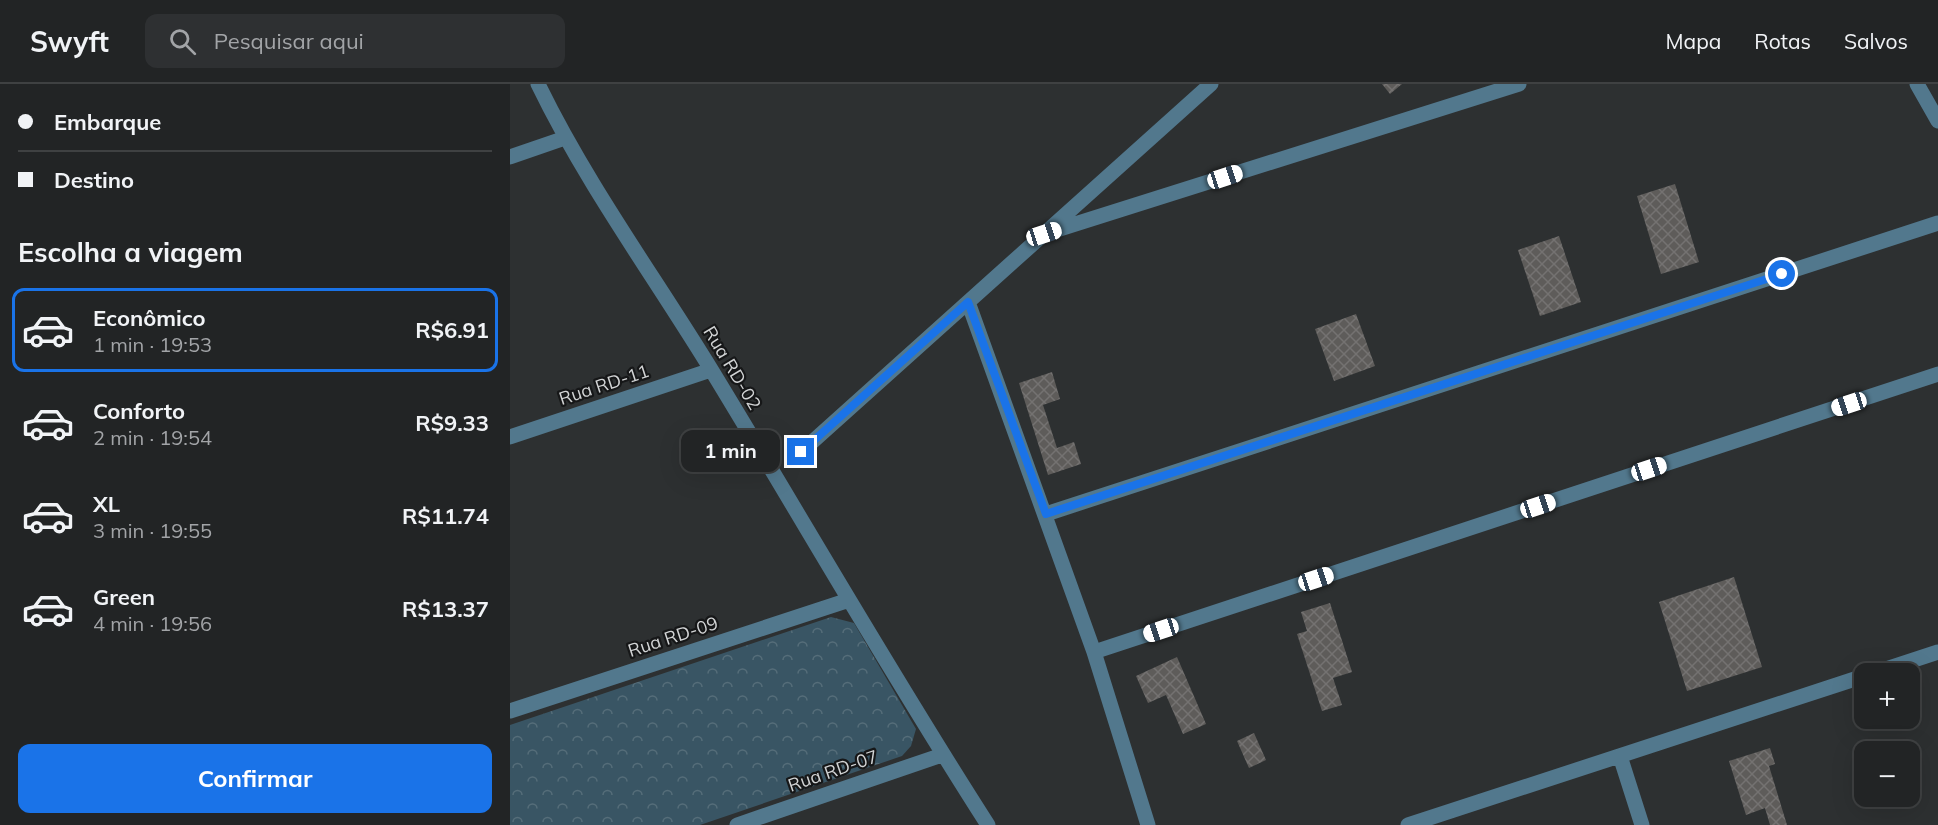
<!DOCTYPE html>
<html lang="pt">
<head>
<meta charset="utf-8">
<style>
  :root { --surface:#222425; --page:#2e3032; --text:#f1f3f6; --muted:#a2a4a7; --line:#3f4142; --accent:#1a73e8 }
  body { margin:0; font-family:Mulish,sans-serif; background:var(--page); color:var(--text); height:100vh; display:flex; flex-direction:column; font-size:22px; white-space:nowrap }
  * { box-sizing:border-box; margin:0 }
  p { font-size:20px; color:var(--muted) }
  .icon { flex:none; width:33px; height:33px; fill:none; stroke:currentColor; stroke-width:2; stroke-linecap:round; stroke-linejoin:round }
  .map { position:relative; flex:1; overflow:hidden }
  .details { display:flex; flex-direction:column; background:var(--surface); width:510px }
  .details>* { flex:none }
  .hud { display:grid; align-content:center; height:132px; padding:0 18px; background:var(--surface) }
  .fabs { position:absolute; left:1344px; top:579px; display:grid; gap:12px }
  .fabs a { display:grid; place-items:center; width:66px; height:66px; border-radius:12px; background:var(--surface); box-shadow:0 6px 24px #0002,0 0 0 2px var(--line); font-size:30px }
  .end { position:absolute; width:27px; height:27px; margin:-14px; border:8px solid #1a73e8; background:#fff; box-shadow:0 0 0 3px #fff }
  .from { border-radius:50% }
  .bubble { position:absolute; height:42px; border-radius:12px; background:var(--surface); box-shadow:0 6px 24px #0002,0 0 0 2px var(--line); font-size:20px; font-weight:700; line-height:42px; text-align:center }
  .car { position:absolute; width:18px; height:36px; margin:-18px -9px; border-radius:8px; box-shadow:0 0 4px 2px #0007; background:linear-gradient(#fff 24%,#345 0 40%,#fff 0 76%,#345 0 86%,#fff 0) }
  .hud b { display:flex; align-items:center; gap:21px; height:57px; font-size:22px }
  .hud b+b { border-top:2px solid var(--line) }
  .hud i { width:15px; height:15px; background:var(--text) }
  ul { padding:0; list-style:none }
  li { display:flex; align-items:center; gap:18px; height:84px; margin:0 12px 9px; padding:0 6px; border:3px solid transparent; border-radius:12px }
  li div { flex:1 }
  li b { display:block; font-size:22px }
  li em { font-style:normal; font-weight:700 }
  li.on { border-color:var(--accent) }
  li>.icon { width:54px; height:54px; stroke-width:1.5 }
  h2 { padding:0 18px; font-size:27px; line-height:72px }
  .action { display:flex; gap:12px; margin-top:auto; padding:12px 18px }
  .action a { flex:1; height:69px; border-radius:12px; background:var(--accent); color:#fff; font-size:24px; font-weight:700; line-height:69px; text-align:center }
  header { display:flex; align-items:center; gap:36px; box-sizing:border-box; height:84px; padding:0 30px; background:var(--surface); border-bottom:2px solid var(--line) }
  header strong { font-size:28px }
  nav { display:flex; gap:33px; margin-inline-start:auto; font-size:21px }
  .search { width:420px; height:54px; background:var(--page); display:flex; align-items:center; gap:15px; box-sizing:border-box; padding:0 21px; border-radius:12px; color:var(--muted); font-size:22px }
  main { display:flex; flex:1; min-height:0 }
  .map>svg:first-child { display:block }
  .forest { fill:url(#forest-crowns) }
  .building { fill:url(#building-cross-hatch) }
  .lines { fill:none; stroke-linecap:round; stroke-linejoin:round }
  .minor { stroke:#52788d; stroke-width:15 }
  .route { stroke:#1a73e8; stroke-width:8 }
  .labels { text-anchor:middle; stroke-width:4.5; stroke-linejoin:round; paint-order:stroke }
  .street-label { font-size:18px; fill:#d2d4d5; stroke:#161718 }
</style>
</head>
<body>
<header>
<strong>Swyft</strong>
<div class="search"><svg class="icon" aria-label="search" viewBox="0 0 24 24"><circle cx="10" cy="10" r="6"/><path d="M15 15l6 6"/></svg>Pesquisar aqui</div>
<nav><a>Mapa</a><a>Rotas</a><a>Salvos</a></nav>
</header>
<main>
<section class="details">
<div class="hud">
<b><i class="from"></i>Embarque</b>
<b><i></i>Destino</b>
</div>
<h2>Escolha a viagem</h2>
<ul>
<li class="on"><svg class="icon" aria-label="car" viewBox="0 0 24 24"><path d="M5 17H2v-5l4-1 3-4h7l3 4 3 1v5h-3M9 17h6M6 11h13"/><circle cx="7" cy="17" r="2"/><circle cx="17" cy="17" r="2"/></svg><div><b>Econômico</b><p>1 min · 19:53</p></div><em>R$6.91</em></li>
<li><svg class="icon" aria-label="car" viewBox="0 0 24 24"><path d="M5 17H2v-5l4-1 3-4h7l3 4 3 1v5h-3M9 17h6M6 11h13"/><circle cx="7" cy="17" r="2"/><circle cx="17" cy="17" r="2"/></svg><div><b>Conforto</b><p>2 min · 19:54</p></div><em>R$9.33</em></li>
<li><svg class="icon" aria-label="car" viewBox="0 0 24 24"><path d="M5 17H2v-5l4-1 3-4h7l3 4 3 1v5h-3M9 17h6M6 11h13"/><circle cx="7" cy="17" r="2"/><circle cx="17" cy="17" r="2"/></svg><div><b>XL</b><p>3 min · 19:55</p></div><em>R$11.74</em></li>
<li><svg class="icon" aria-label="car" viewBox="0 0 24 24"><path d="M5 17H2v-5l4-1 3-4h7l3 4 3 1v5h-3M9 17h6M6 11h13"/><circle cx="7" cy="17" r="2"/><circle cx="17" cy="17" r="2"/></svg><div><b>Green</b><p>4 min · 19:56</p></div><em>R$13.37</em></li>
</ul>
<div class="action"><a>Confirmar</a></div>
</section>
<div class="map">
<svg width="1428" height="741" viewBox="0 0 1428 741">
  <defs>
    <pattern id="forest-crowns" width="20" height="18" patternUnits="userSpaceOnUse" patternTransform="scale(1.5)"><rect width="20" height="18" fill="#395564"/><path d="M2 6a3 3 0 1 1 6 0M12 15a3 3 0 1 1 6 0" fill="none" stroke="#556d79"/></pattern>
    <pattern id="building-cross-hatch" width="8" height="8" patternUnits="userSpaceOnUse" patternTransform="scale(1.5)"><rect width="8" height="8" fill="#5e5c5a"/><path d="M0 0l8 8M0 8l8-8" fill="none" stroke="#747271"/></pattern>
  </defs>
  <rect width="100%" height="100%" fill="#2d3031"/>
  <path class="forest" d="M321 533 344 539 406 645 401 662 392 672 190 741H0V641Z"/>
  <path class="building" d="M872 0H892L880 10Z
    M1165 100 1189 178 1151 190 1127 112Z
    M1049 152 1071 218 1030 232 1008 166Z
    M846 230 865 282 824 297 805 245Z
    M542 288 550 315 533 321 547 364 564 358 571 380 538 391 509 299Z
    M1224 493 1252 583 1177 607 1149 518Z
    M820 519 842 588 823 594 832 621 812 627 787 550 797 547 791 528Z
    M667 573 696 640 673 650 656 611 638 619 626 592Z
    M744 649 756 676 739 684 727 657Z
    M1260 664 1265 680 1259 682 1277 741H1260L1255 724 1236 731 1219 677Z"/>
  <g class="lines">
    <path class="minor" d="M28 0C77 101 144 192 202 287 294 438 382 592 478 741
      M1407 0 1428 37
      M0 73 55 54
      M540 148 1009 0
      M458 218 584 568 638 741
      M0 353 201 286
      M291 368 701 0
      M536 430 1428 139
      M584 568 1428 290
      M1361 590 1428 568
      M0 627 339 516
      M1110 672 1132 741
      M227 741 432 671
      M898 741 1354 592"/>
  </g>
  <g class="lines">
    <path class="route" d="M291 368 458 218 536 430 1272 190"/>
  </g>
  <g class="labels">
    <g class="street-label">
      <text transform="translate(222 284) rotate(59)" y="6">Rua RD-02</text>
      <text transform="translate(94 301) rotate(-18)" y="6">Rua RD-11</text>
      <text transform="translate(163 553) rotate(-18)" y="6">Rua RD-09</text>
      <text transform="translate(323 687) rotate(-19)" y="6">Rua RD-07</text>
    </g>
  </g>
</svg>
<div class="fabs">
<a>+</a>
<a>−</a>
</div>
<i class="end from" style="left:1272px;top:190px"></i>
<i class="end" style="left:291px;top:368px"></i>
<div class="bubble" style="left:171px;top:346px;width:99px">1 min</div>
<i class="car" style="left:715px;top:93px;rotate:72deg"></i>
<i class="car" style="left:534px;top:150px;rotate:72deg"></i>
<i class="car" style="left:1339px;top:320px;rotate:252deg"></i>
<i class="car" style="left:1139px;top:385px;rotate:72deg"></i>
<i class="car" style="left:1028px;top:422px;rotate:72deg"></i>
<i class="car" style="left:806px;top:495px;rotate:72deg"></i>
<i class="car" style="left:651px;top:546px;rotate:252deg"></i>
</div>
</main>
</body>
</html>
